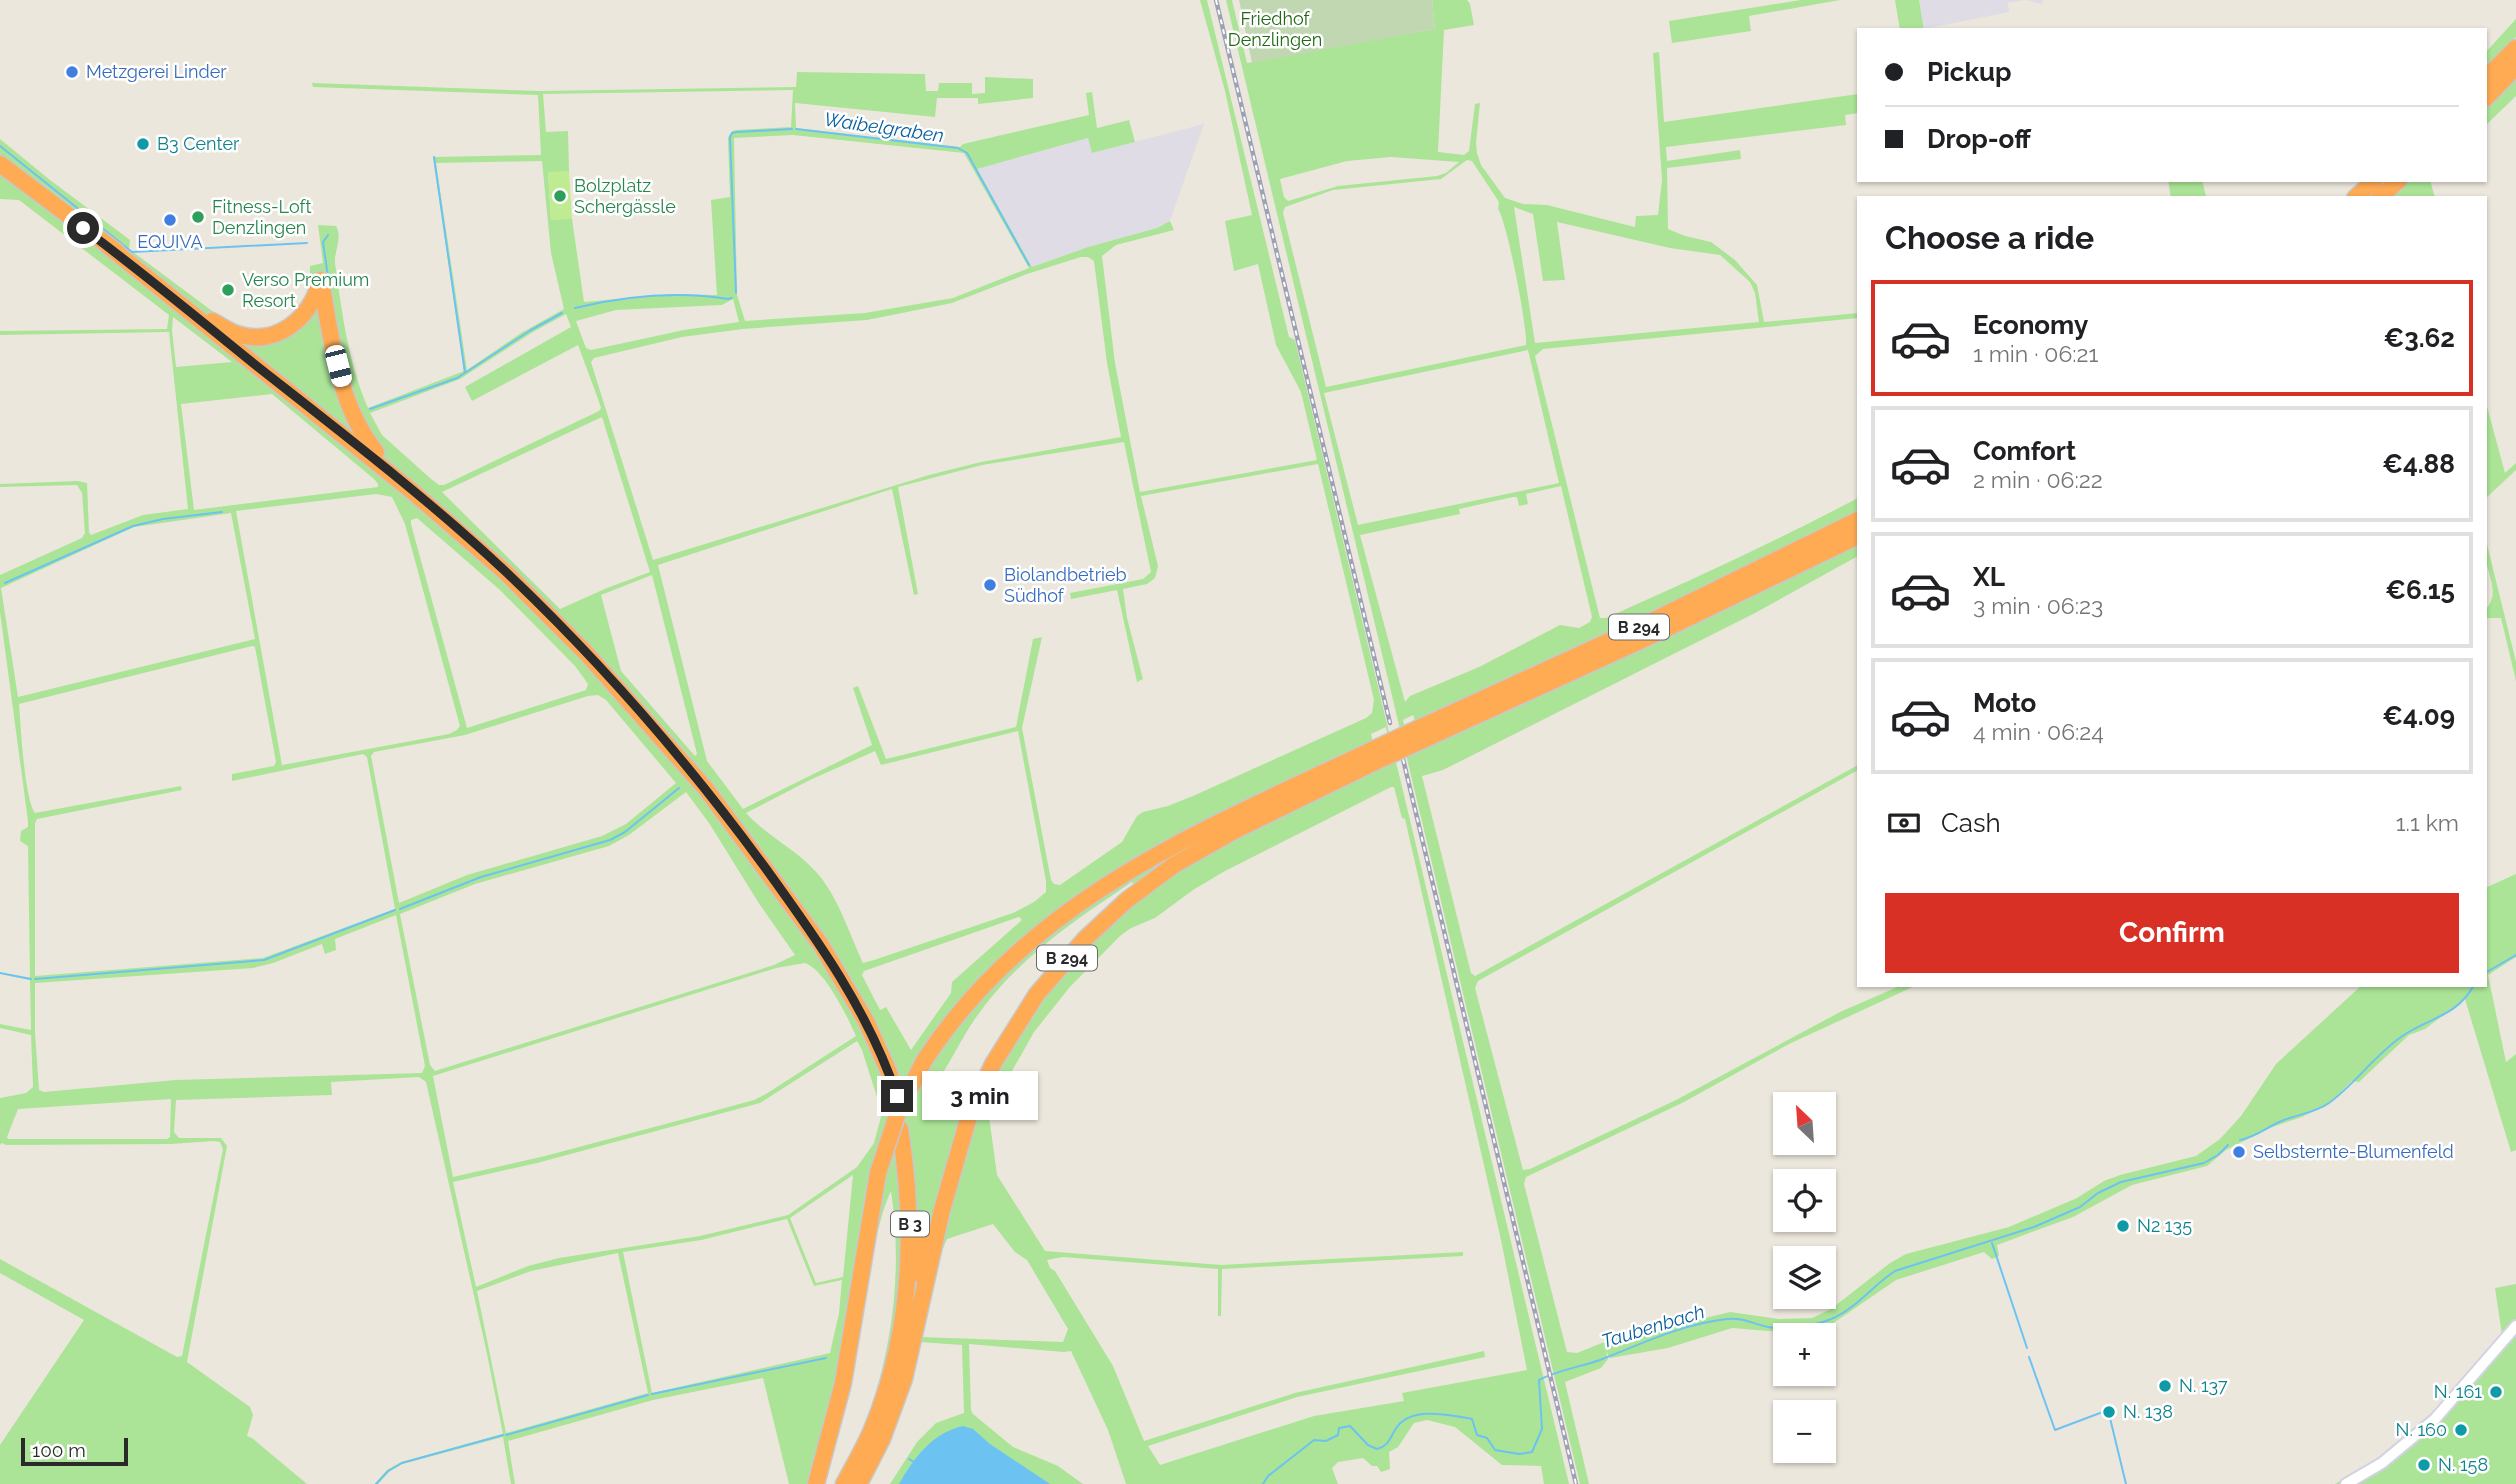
<!DOCTYPE html>
<html lang="en">
<head>
<meta charset="utf-8">
<style>
  :root { --surface:#fff; --page:#f2f2f2; --text:#202124; --muted:#757577; --line:#e0e0e0; --accent:#d93025 }
  body { margin:0; font-family:Raleway,sans-serif; background:var(--page); color:var(--text); height:100vh; display:flex; flex-direction:column; font-size:26px; white-space:nowrap }
  * { box-sizing:border-box; margin:0 }
  p { font-size:23px; color:var(--muted) }
  .icon { flex:none; width:38px; height:38px; fill:none; stroke:currentColor; stroke-width:2; stroke-linecap:round; stroke-linejoin:round }
  .map { position:relative; flex:1; overflow:hidden }
  .drawer { position:absolute; left:1857px; top:196px; width:630px; height:791px; display:flex; flex-direction:column; background:var(--surface); border-radius:0px; box-shadow:0 2px 5px #0004 }
  .drawer>* { flex:none }
  .banner { position:absolute; left:1857px; top:28px; width:630px; height:154px; border-radius:0px; box-shadow:0 2px 5px #0004; display:grid; align-content:center; height:154px; padding:0 28px; background:var(--surface) }
  .needle { width:46px; rotate:335deg }
  .tools { position:absolute; left:1773px; top:1092px; display:grid; gap:14px }
  .tools a { display:grid; place-items:center; width:63px; height:63px; border-radius:0px; background:var(--surface); box-shadow:0 2px 5px #0004; font-size:35px }
  .scale { position:absolute; left:21px; bottom:18px; width:107px; box-sizing:border-box; padding-left:7px; border:4px solid #2a2a2a; border-top:0; font-size:19px; line-height:24px; white-space:nowrap; color:#2a2a2a; -webkit-text-stroke:5px #fff; paint-order:stroke }
  .end { position:absolute; width:32px; height:32px; margin:-16px; border:9px solid #2a2a2a; background:#fff; box-shadow:0 0 0 4px #fff }
  .from { border-radius:50% }
  .bubble { position:absolute; height:49px; border-radius:0px; background:var(--surface); box-shadow:0 2px 5px #0004; font-size:23px; font-weight:700; line-height:49px; text-align:center }
  .car { position:absolute; width:21px; height:42px; margin:-21px -10px; border-radius:9px; box-shadow:0 0 5px 2px #0007; background:linear-gradient(#fff 24%,#345 0 40%,#fff 0 76%,#345 0 86%,#fff 0) }
  .banner b { display:flex; align-items:center; gap:24px; height:66px; font-size:26px }
  .banner b+b { border-top:2px solid var(--line) }
  .banner i { width:18px; height:18px; background:var(--text) }
  ul { padding:0; list-style:none }
  li { display:flex; align-items:center; gap:21px; height:116px; margin:0 14px 10px; padding:0 14px; border:4px solid var(--line); border-radius:0px }
  li div { flex:1 }
  li b { display:block; font-size:26px }
  li em { font-style:normal; font-weight:700 }
  li.current { border-color:var(--accent) }
  li>.icon { width:63px; height:63px; stroke-width:1.5 }
  h2 { padding:0 28px; font-size:32px; line-height:84px }
  .pay { display:flex; align-items:center; gap:18px; height:77px; padding:0 28px; font-size:26px }
  .pay p { margin-inline-start:auto }
  .button { display:flex; gap:14px; margin-top:auto; padding:14px 28px }
  .button a { flex:1; height:80px; border-radius:0px; background:var(--accent); color:#fff; font-size:28px; font-weight:700; line-height:80px; text-align:center }
  .map>svg:first-child { display:block }
  .industrial { fill:#dfdce5 }
  .green { fill:#abe497; fill-rule:evenodd }
  .cemetery { fill:#c1d7b2 }
  .pitch { fill:#bfec92 }
  .water { fill:#6cc3f1 }
  .lines { fill:none; stroke-linecap:round; stroke-linejoin:round }
  .stream { stroke:#6cc3f1; stroke-width:2 }
  .minor-casing { stroke:#d1d3e3; stroke-width:14 }
  .highway-casing { stroke:#c8c8c8; stroke-width:19 }
  .minor { stroke:#fff; stroke-width:10 }
  .highway { stroke:#ffab54; stroke-width:16 }
  .rail-casing { stroke:#9ea0b5; stroke-width:4.5 }
  .rail { stroke:#fff; stroke-width:2; stroke-dasharray:5; stroke-linecap:butt }
  .highway-bridge-casing { stroke:#c8c8c8; stroke-width:19; stroke-linecap:butt }
  .highway-bridge { stroke:#ffab54; stroke-width:16 }
  .route { stroke:#2a2a2a; stroke-width:9 }
  .shop-dot { fill:#3f7fe0; stroke:#fff; stroke-width:2.5 }
  .culture-dot { fill:#0f9aa8; stroke:#fff; stroke-width:2.5 }
  .leisure-dot { fill:#2e9e5b; stroke:#fff; stroke-width:2.5 }
  .labels { text-anchor:middle; stroke-width:5; stroke-linejoin:round; paint-order:stroke }
  .shield { fill:#fff; stroke:#6a6a6a; stroke-width:2 }
  .shield-label { font-size:16px; font-weight:bold; fill:#2a2a2a }
  .park-label { font-size:18px; fill:#236918; stroke:#fff }
  .shop-label { font-size:18px; fill:#366cbe; stroke:#fff; text-anchor:start }
  .culture-label { font-size:18px; fill:#0d838f; stroke:#fff; text-anchor:start }
  .leisure-label { font-size:18px; fill:#27864d; stroke:#fff; text-anchor:start }
  .water-label { font-size:19px; font-style:italic; fill:#0a609e; stroke:#fff }
</style>
</head>
<body>
<div class="map">
<svg width="2516" height="1484" viewBox="0 0 2516 1484">
  <rect width="100%" height="100%" fill="#ece7dc"/>
  <path class="industrial" d="M1919 0H2043L2042 4 2025 0 2008 3 2009 12 1924 29Z
    M1204 124 1170 221 1157 228 1088 247 1032 267 976 169 1088 138 1092 153Z"/>
  <path class="green" d="M1200 0H1207L1289 337 1295 340 1569 1484H1544L1541 1466 1502 1465 1455 1427 1427 1420 1414 1423 1398 1447 1389 1452 1390 1469 1381 1472 1377 1466H1372L1363 1458 1338 1462 1332 1468 1338 1484H1126L1108 1430 1071 1351 1064 1352 969 1344 971 1410 973 1414 1013 1447 1058 1466 1083 1484H890L917 1442 936 1423 964 1413 962 1345 920 1342 840 1484H836C886 1399 906 1289 891 1191 879 1216 877 1243 867 1270L842 1416 824 1484H789L763 1378 653 1400 508 1441 515 1484H511L503 1437 402 1464 389 1472 378 1484H375L387 1470 401 1462 503 1434 486 1349 426 1082 419 1077 331 1082 332 1095 176 1100 174 1132 179 1138H221L227 1146 187 1362 250 1407 253 1415 247 1436 252 1438 307 1484H0V1445L84 1320 0 1273V1259L177 1357 182 1356 223 1149 220 1142 214 1141 171 1144 6 1145 2 1143 0 1145V1098L26 1093 33 1087 31 1035 0 1028V1024L31 1030 30 980 0 974 30 978 28 846 20 841 21 831 28 827V821L0 612V575L82 538 85 533 82 493 77 485 0 487V484L78 481 87 483 89 532 91 535 143 515 188 509 169 332 0 335V331L167 329 169 315 19 200 0 199V139L50 180 130 240 129 249 235 328 254 330 278 326 294 316 310 289V266L323 263 318 225 336 226C343 239 334 250 335 263 342 313 348 362 368 408L464 371 433 157 541 155 538 95 313 87 312 83 539 91 796 87 797 72 925 74 926 91H938L939 83H972V94L985 93V77L1033 79V98L978 104V98H937L935 117 795 103 796 128 960 147 963 144 1089 115 1086 93 1092 92 1097 128 1129 120 1135 142 1092 153 1088 138 977 169 1032 267 1088 247 1157 228 1170 221 1174 230 1116 245 1102 256 1115 363 1140 492 1317 460 1301 392 1276 345 1258 264 1234 271 1225 221 1252 215 1225 91ZM793 90 791 127 736 130 732 131 728 138 730 197 711 200 717 295 672 294 584 302 572 219H551L548 173 569 171 568 131 546 132 543 94ZM793 135 964 153 1029 268 953 298 865 313 745 321 737 295 734 138ZM542 161 551 253 564 309 521 333 467 370 436 163ZM1081 257H1088L1094 261 1107 363 1121 437 981 462 929 475 653 560 591 362 594 358 682 337 743 329 867 320 952 303 1027 274ZM733 299 739 322 684 330 591 350 586 348 576 321 616 310 722 305ZM566 314 571 327 465 387 472 401 578 345 598 399 601 408 599 411 444 485H439L431 479 382 435 370 413 460 379 533 332ZM173 317 232 362 176 367 172 330ZM272 394 374 479 378 484V487L194 510 181 404ZM602 417 650 572 607 588 560 609 442 492ZM1124 442 1151 572 1143 579 1070 593 1071 599 1117 590 1137 682 1143 679 1127 618 1123 589 1147 584 1155 578 1158 566 1141 496 1318 464 1374 700 1372 713 1366 718 1193 796 1168 806 1143 812 1137 816 1122 842 1060 885 1054 884 1051 880 1022 728 1042 637 1033 639 1016 727 886 759 858 686 853 688 872 745 743 809 707 761 658 565 892 489 914 595 918 594 898 487 982 465ZM376 494 392 497 405 524 460 726 457 730 449 734 282 765 236 511ZM231 513 255 639 18 697 1 588 134 527ZM417 518 500 590 575 666 588 684 586 690 467 728 411 524V520ZM652 575 697 754 695 756 621 671 601 595ZM252 646 255 647 276 762 274 766 232 774V781L363 754 367 757 395 909 263 958 35 976V823L37 819 182 790 181 786 35 813C24 797 21 727 19 704ZM598 695 606 700 676 783 626 824 602 836 467 875 399 903 371 756 374 752 465 735 588 696ZM1386 727 1393 761 1379 767 1371 734ZM1018 731 1046 881V892L1034 902 1013 913 874 960 863 963C850 935 837 894 816 872 796 849 768 837 746 813L810 780 875 751 881 765ZM1391 787H1394L1402 818 1405 819 1501 1240 1527 1370 1402 1393 1404 1401 1314 1416 1160 1465 1148 1446 1297 1397 1485 1357 1484 1351 1295 1393 1144 1441 1113 1366 1055 1271 1050 1268 1047 1260 1063 1257 1218 1269V1316H1221L1222 1269 1463 1256V1252L1221 1265 1045 1251 997 1175 989 1116 990 1110 1034 1032 1069 988 1120 936 1131 928 1155 918 1193 890 1225 871ZM686 792 709 823 760 905 795 955 774 965 435 1071 430 1065 400 914 475 884 609 846 629 835ZM1132 882 1135 885 997 1042 960 1114 955 1117 931 1089C949 1068 960 1039 977 1016 1017 959 1075 920 1132 882ZM396 915 425 1066 422 1073 176 1080 44 1092 39 1090 35 1033V983L253 968 273 963 322 944 325 954 336 950 335 939ZM1019 917 1022 920 952 982 951 993 911 1050 886 1007 880 1010 862 975 864 971ZM805 963C825 970 847 1016 856 1036L766 1094 754 1100 703 1114 545 1156 453 1177 433 1076 776 968ZM857 1041 862 1050 882 1113 874 1143 857 1167 788 1215 700 1236 559 1258 528 1266 476 1287 453 1182 537 1163 760 1103ZM171 1099 170 1137 167 1139H8L7 1137 18 1109ZM853 1175 843 1277 816 1283 790 1218ZM787 1219 814 1286 842 1280 839 1313 830 1353 652 1393 623 1252 701 1240ZM993 1224 1015 1252 1027 1260 1068 1329 1063 1342 921 1337 941 1253 947 1239ZM618 1253 648 1393 506 1433 477 1291 531 1271Z
    M1226 0H1232L1247 63 1435 29 1432 0H1467L1470 4 1474 25 1444 30 1438 152 1464 155 1469 151 1475 104 1480 103 1476 143 1477 153 1481 165 1505 198 1523 204 1547 205 1635 227 1636 216 1658 215 1662 180 1653 53 1659 52 1664 122 1858 94V113L1845 115 1846 125 1666 147 1667 161 1740 150 1741 159 1667 168 1668 229 1685 236 1711 242 1735 260 1757 285 1764 322 1858 313V318L1543 349 1535 356 1600 618H1606C1692 580 1776 541 1858 498V511L1792 545 1417 726 1413 715 1403 720 1411 752 1858 543V556L1755 613 1443 770 1422 776 1471 973 1475 976 1858 765V770L1478 981 1475 988 1523 1170 1530 1169 1676 1100 1840 1012 1902 985H1917L1789 1044 1682 1103 1526 1177 1524 1184 1567 1352 1577 1353 1602 1343 1730 1312 1779 1319 1812 1318 1831 1309 1890 1263 1906 1254 2009 1227 2077 1198 2104 1181 2120 1175 2196 1156 2220 1139 2241 1116 2276 1064 2362 985H2485V888L2516 874V957L2488 975 2506 1062 2516 1054V1150L2511 1152 2465 999 2425 1029 2409 1035 2359 1082 2352 1081 2329 1103 2302 1117 2272 1127 2226 1150 2207 1166 2132 1185 2073 1217 1997 1245 1999 1256 1992 1259 1984 1252 1896 1280 1816 1335 1732 1328 1668 1348 1610 1358 1606 1351 1608 1359 1601 1368 1565 1382 1589 1484H1580ZM1391 157 1459 162 1446 173 1437 176 1338 186 1288 201 1284 197 1280 179 1347 161ZM1467 160 1472 161 1499 202 1498 209C1507 221 1528 330 1526 345L1326 387 1283 213 1285 207 1333 190 1441 179ZM1514 207 1533 214 1543 281 1565 280 1557 222 1670 248 1720 255 1750 282 1755 293 1759 322 1535 343ZM1528 350 1559 483 1358 525 1324 393ZM1561 486 1592 617 1590 622 1579 628 1560 625 1479 667 1410 696 1405 702 1360 535 1460 514 1459 509 1513 497H1517L1519 506 1528 504 1526 494Z
    M1801 0H1840L1749 16 1751 31 1672 43 1669 21Z
    M1895 0H1919L1924 30H1900Z
    M2516 19V37L2485 69V53Z
    M2516 79V96L2485 126V109Z
    M2168 180H2202L2206 196 2171 198Z
    M2409 180H2430L2435 198H2389Z
    M2485 399 2505 473 2516 463V470L2485 499Z
    M2485 536 2516 662V681L2501 618H2487L2485 620V610C2500 595 2489 578 2486 560 2484 552 2485 544 2485 536Z
    M2516 1284V1484H2335C2365 1466 2396 1449 2422 1425 2451 1399 2476 1366 2502 1335L2495 1288Z"/>
  <path class="cemetery" d="M1239 0H1432L1435 29 1252 63Z"/>
  <path class="pitch" d="M569 171 572 219 551 220 548 172Z"/>
  <path class="water" d="M963 1426 973 1429 990 1444 1050 1484H899C914 1458 932 1433 963 1426Z"/>
  <g class="lines">
    <path class="stream" d="M796 129 958 148 967 153 1029 265
      M0 146 132 252 307 243
      M434 157 465 373
      M328 235 323 242 328 277
      M736 293 730 137 732 133 737 132 792 129
      M575 308C625 296 677 291 728 299L732 298
      M370 409 457 378 531 330 562 313
      M5 583 133 526 163 519 222 512
      M400 909 481 877 610 840 625 832 679 788
      M0 973 31 979
      M2485 973 2516 955
      M35 979 264 960 395 910
      M2240 1140C2257 1137 2268 1126 2284 1120 2299 1114 2315 1113 2329 1103 2355 1084 2374 1056 2401 1037 2427 1018 2457 1017 2474 985
      M1992 1243 2027 1348
      M2029 1357 2055 1430 2108 1410 2126 1484
      M652 1394 826 1358
      M506 1435 648 1395
      M909 1459 914 1462
      M376 1484 388 1471 402 1463 503 1435
      M1263 1484 1268 1476 1314 1440 1326 1441 1338 1435 1339 1428 1350 1426 1368 1445 1377 1449C1388 1446 1389 1440 1395 1430 1409 1405 1449 1415 1472 1419L1477 1435 1487 1438 1495 1450 1519 1454 1532 1452 1542 1429 1539 1380C1558 1370 1580 1367 1600 1360 1641 1344 1682 1324 1727 1319 1741 1317 1754 1324 1768 1327 1788 1331 1813 1326 1831 1319 1856 1309 1873 1285 1895 1271L2034 1227 2080 1207 2098 1193 2121 1182 2204 1163 2218 1155 2228 1145"/>
    <defs>
      <path id="minor" d="M2346 1484 2382 1463 2435 1419 2516 1326"/>
      <path id="highway" d="M2485 79 2516 48
        M2485 99 2516 67
        M0 164 117 252
        M2355 198 2375 180
        M2379 198 2399 180
        M108 246 413 492 505 572 586 653 706 789 821 945 866 1021 888 1070 897 1096
        M321 280C331 338 338 405 376 452
        M212 321C220 325 228 331 237 334 276 347 310 319 320 282
        M1417 729 1644 625 1858 520
        M1421 741 1653 635 1858 536
        M924 1061C1030 897 1205 829 1374 749
        M920 1220 921 1275
        M816 1484 843 1383 878 1173
        M844 1484C854 1465 865 1447 873 1427 912 1332 916 1230 900 1129
        M859 1484 882 1439 904 1379 942 1210 969 1116 993 1064 1037 994 1085 939 1127 900 1174 865 1234 831 1377 761"/>
    </defs>
    <use href="#minor" class="minor-casing"/>
    <use href="#highway" class="highway-casing"/>
    <use href="#minor" class="minor"/>
    <use href="#highway" class="highway"/>
    <defs>
      <path id="rail" d="M1216 0 1390 723
        M1403 759 1576 1484"/>
    </defs>
    <use href="#rail" class="rail-casing"/>
    <use href="#rail" class="rail"/>
    <defs>
      <path id="highway-bridge" d="M1374 749 1417 729
        M1377 761 1421 741
        M878 1173 898 1112 924 1061"/>
    </defs>
    <use href="#highway-bridge" class="highway-bridge-casing"/>
    <use href="#highway-bridge" class="highway-bridge"/>
  </g>
  <g class="lines">
    <path class="route" d="M83 228C142 272 200 320 258 367 342 433 427 498 505 571 600 661 687 761 764 866 817 939 868 1010 897 1096"/>
  </g>
  <g class="shop-dot">
    <circle cx="72" cy="72" r="7"/>
    <circle cx="170" cy="220" r="7"/>
    <circle cx="990" cy="585" r="7"/>
    <circle cx="2239" cy="1152" r="7"/>
  </g>
  <g class="culture-dot">
    <circle cx="143" cy="144" r="7"/>
    <circle cx="2123" cy="1226" r="7"/>
    <circle cx="2165" cy="1386" r="7"/>
    <circle cx="2496" cy="1392" r="7"/>
    <circle cx="2109" cy="1412" r="7"/>
    <circle cx="2461" cy="1430" r="7"/>
    <circle cx="2424" cy="1465" r="7"/>
  </g>
  <g class="leisure-dot">
    <circle cx="560" cy="196" r="7"/>
    <circle cx="198" cy="217" r="7"/>
    <circle cx="228" cy="290" r="7"/>
  </g>
  <g class="labels">
    <g class="shield">
      <rect x="1609" y="614.5" width="60" height="25" rx="5"/>
      <rect x="1037" y="945.5" width="60" height="25" rx="5"/>
      <rect x="891" y="1211.5" width="38" height="25" rx="5"/>
    </g>
    <g class="shield-label">
      <text x="1639" y="633">B 294</text>
      <text x="1067" y="964">B 294</text>
      <text x="910" y="1230">B 3</text>
    </g>
    <g class="park-label">
      <text x="1275" y="25">Friedhof<tspan x="1275" dy="21">Denzlingen</tspan></text>
    </g>
    <g class="shop-label">
      <text x="86" y="78">Metzgerei Linder</text>
      <text x="170" y="248" text-anchor="middle">EQUIVA</text>
      <text x="1004" y="581">Biolandbetrieb<tspan x="1004" dy="21">Südhof</tspan></text>
      <text x="2253" y="1158">Selbsternte-Blumenfeld</text>
    </g>
    <g class="culture-label">
      <text x="157" y="150">B3 Center</text>
      <text x="2137" y="1232">N2 135</text>
      <text x="2179" y="1392">N. 137</text>
      <text x="2482" y="1398" text-anchor="end">N. 161</text>
      <text x="2123" y="1418">N. 138</text>
      <text x="2447" y="1436" text-anchor="end">N. 160</text>
      <text x="2438" y="1471">N. 158</text>
    </g>
    <g class="leisure-label">
      <text x="574" y="192">Bolzplatz<tspan x="574" dy="21">Schergässle</tspan></text>
      <text x="212" y="213">Fitness-Loft<tspan x="212" dy="21">Denzlingen</tspan></text>
      <text x="242" y="286">Verso Premium<tspan x="242" dy="21">Resort</tspan></text>
    </g>
    <g class="water-label">
      <text transform="translate(884 127) rotate(8)" y="7">Waibelgraben</text>
      <text transform="translate(1653 1326) rotate(-17)" y="7">Taubenbach</text>
    </g>
  </g>
</svg>
<div class="tools">
<a><svg class="needle" viewBox="-14 -14 28 28"><path d="M0-13l5 13h-10z" fill="#e53935"/><path d="M0 13l5-13h-10z" fill="#757577"/></svg></a>
<a><svg class="icon" aria-label="locate" viewBox="0 0 24 24"><circle cx="12" cy="12" r="6"/><path d="M12 2v4M12 18v4M2 12h4M18 12h4"/></svg></a>
<a><svg class="icon" aria-label="layers" viewBox="0 0 24 24"><path d="M12 4l9 5-9 5-9-5zM3 14l9 5 9-5"/></svg></a>
<a>+</a>
<a>−</a>
</div>
<div class="scale">100 m</div>
<i class="end from" style="left:83px;top:228px"></i>
<i class="end" style="left:897px;top:1096px"></i>
<div class="bubble" style="left:922px;top:1071px;width:116px">3 min</div>
<i class="car" style="left:338px;top:366px;rotate:166deg"></i>
<div class="banner">
<b><i class="from"></i>Pickup</b>
<b><i></i>Drop-off</b>
</div>
<section class="drawer">
<h2>Choose a ride</h2>
<ul>
<li class="current"><svg class="icon" aria-label="car" viewBox="0 0 24 24"><path d="M5 17H2v-5l4-1 3-4h7l3 4 3 1v5h-3M9 17h6M6 11h13"/><circle cx="7" cy="17" r="2"/><circle cx="17" cy="17" r="2"/></svg><div><b>Economy</b><p>1 min · 06:21</p></div><em>€3.62</em></li>
<li><svg class="icon" aria-label="car" viewBox="0 0 24 24"><path d="M5 17H2v-5l4-1 3-4h7l3 4 3 1v5h-3M9 17h6M6 11h13"/><circle cx="7" cy="17" r="2"/><circle cx="17" cy="17" r="2"/></svg><div><b>Comfort</b><p>2 min · 06:22</p></div><em>€4.88</em></li>
<li><svg class="icon" aria-label="car" viewBox="0 0 24 24"><path d="M5 17H2v-5l4-1 3-4h7l3 4 3 1v5h-3M9 17h6M6 11h13"/><circle cx="7" cy="17" r="2"/><circle cx="17" cy="17" r="2"/></svg><div><b>XL</b><p>3 min · 06:23</p></div><em>€6.15</em></li>
<li><svg class="icon" aria-label="car" viewBox="0 0 24 24"><path d="M5 17H2v-5l4-1 3-4h7l3 4 3 1v5h-3M9 17h6M6 11h13"/><circle cx="7" cy="17" r="2"/><circle cx="17" cy="17" r="2"/></svg><div><b>Moto</b><p>4 min · 06:24</p></div><em>€4.09</em></li>
</ul>
<div class="pay"><svg class="icon" aria-label="cash" viewBox="0 0 24 24"><path d="M3 7h18v10H3z"/><circle cx="12" cy="12" r="2"/></svg>Cash<p>1.1 km</p></div>
<div class="button"><a>Confirm</a></div>
</section>
</div>
</body>
</html>
